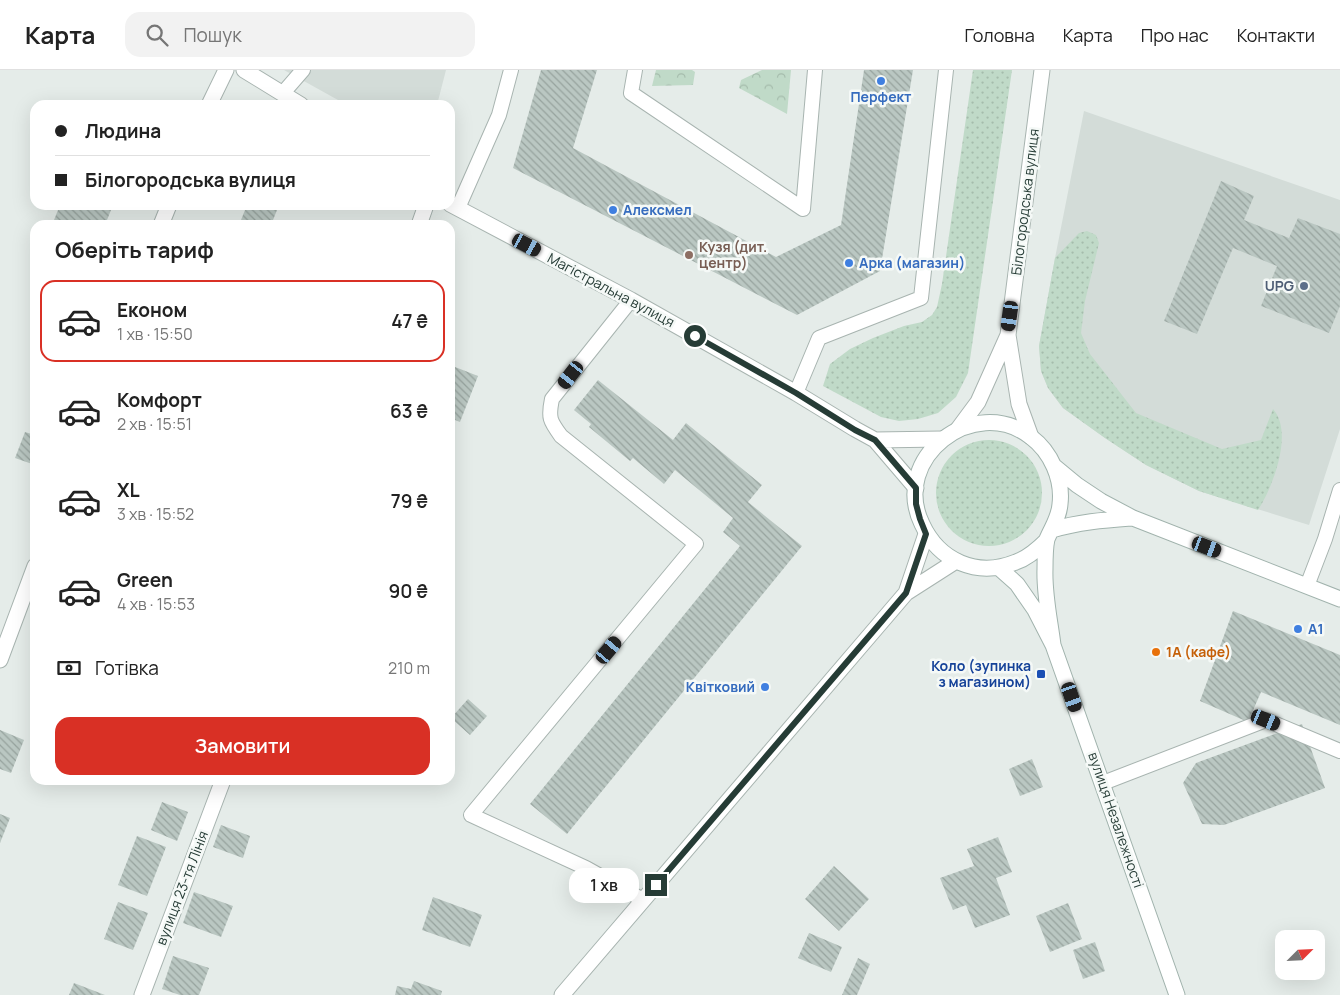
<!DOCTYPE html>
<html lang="uk">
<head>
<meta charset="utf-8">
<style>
  :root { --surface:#fff; --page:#f2f2f2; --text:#222; --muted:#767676; --line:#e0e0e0; --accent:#d93025 }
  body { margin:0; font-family:Manrope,sans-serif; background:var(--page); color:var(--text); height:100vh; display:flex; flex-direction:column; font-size:19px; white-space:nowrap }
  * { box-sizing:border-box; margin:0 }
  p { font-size:16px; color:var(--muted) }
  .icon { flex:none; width:28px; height:28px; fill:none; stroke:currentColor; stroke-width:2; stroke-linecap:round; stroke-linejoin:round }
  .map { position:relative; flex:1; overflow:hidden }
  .side { position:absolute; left:30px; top:150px; width:425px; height:565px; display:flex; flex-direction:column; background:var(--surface); border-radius:15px; box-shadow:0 5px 20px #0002 }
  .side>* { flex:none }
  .banner { position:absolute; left:30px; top:30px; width:425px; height:110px; border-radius:15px; box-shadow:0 5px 20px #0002; display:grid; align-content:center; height:110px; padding:0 25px; background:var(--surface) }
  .needle { width:32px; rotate:66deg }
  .fabs { position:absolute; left:1275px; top:860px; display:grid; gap:10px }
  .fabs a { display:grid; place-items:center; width:50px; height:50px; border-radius:10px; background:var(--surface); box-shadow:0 5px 20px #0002; font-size:25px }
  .end { position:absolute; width:22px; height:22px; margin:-11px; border:6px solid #263c36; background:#fff; box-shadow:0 0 0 2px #fff }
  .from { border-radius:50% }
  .bubble { position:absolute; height:35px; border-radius:15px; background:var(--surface); box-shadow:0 5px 20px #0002; font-size:16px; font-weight:600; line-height:35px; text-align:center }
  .car { position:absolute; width:15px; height:30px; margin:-15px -8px; border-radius:6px; box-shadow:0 0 4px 1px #0007; background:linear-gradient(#222 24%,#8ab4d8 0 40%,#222 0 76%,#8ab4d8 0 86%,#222 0) }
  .banner b { display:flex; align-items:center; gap:18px; height:48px; font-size:19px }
  .banner b+b { border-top:1px solid var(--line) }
  .banner i { width:12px; height:12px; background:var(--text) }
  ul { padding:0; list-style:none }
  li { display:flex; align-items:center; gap:15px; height:82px; margin:0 10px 8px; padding:0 15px; border:2px solid transparent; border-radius:15px }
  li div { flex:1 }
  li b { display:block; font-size:19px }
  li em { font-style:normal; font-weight:600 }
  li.on { border-color:var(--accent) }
  li>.icon { width:45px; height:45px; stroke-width:1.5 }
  h2 { padding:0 25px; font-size:22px; line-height:60px }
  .pay { display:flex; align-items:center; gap:12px; height:55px; padding:0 25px; font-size:19px }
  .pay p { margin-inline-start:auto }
  .button { display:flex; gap:10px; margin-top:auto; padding:10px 25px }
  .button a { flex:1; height:58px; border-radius:15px; background:var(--accent); color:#fff; font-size:20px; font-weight:600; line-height:58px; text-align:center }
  header { display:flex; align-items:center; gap:30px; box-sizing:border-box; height:70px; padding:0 25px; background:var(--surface); border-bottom:1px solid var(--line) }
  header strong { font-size:24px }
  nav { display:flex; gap:28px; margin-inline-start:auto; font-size:18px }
  .search { width:350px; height:45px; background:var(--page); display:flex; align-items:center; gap:12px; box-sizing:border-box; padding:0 18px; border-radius:15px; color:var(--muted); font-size:19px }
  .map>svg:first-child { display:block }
  .built { fill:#d3dcd8 }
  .grass { fill:url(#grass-dots) }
  .forest { fill:url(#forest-crowns) }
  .building { fill:url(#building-back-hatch) }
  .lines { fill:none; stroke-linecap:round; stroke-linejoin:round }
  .service-casing { stroke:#a8b4b0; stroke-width:16 }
  .minor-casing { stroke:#a8b4b0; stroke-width:17 }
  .tertiary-casing { stroke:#a8b4b0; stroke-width:17 }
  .secondary-casing { stroke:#a1b3ad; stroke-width:17 }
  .service { stroke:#fff; stroke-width:14 }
  .minor { stroke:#fff; stroke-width:15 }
  .tertiary { stroke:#fff; stroke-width:15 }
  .secondary { stroke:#fff; stroke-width:15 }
  .route { stroke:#263c36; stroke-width:6 }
  .shop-dot { fill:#3f7fe0; stroke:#f5f9f7; stroke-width:2 }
  .education-dot { fill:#8d6e63; stroke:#f5f9f7; stroke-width:2 }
  .service-dot { fill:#5c6f8a; stroke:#f5f9f7; stroke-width:2 }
  .food-dot { fill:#e8710a; stroke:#f5f9f7; stroke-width:2 }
  .transit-dot { fill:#1a4fb4; stroke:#f5f9f7; stroke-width:2 }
  .labels { text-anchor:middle; stroke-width:5; stroke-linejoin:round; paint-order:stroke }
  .shop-label { font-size:14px; font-weight:bold; fill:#366cbe; stroke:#f5f9f7; text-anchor:start }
  .street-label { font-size:14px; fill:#263c36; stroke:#f5f9f7 }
  .education-label { font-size:14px; font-weight:bold; fill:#785e54; stroke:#f5f9f7; text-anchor:start }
  .service-label { font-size:14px; font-weight:bold; fill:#4e5e75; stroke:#f5f9f7; text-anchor:end }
  .food-label { font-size:14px; font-weight:bold; fill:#c56008; stroke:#f5f9f7; text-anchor:start }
  .transit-label { font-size:14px; font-weight:bold; fill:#164399; stroke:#f5f9f7; text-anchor:end }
</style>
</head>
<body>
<header>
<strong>Карта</strong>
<div class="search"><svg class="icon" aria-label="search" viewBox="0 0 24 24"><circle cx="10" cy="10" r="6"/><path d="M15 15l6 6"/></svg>Пошук</div>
<nav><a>Головна</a><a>Карта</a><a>Про нас</a><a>Контакти</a></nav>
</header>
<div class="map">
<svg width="1340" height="925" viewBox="0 0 1340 925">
  <defs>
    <pattern id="grass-dots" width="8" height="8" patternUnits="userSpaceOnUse" patternTransform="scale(1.25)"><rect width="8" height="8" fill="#c0dac8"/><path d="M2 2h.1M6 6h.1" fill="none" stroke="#a5bcac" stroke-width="1.8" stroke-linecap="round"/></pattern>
    <pattern id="forest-crowns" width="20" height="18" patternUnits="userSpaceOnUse" patternTransform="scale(1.25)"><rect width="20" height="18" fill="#c0dac8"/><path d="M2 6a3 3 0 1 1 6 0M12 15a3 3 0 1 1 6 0" fill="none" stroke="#a5bcac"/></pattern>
    <pattern id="building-back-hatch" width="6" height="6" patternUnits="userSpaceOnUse" patternTransform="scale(1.25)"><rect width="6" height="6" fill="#bac7c2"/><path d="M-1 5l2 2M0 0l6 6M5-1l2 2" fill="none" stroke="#97a39e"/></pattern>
  </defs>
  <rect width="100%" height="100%" fill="#e5ece9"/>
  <path class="built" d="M284 0H446L437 35H347Z
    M1084 41 1340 130V359L1309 455 1199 421 1146 395 1105 368 1063 338 1048 318 1041 301 1039 276 1055 188Z"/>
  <path class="grass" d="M973 0H1012L968 303 956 327 938 343 918 349 899 351 881 347 823 316 830 294 850 279 873 268 904 256 922 252 932 245 937 237 942 214Z
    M1087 161 1096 165 1099 173 1085 231 1081 263 1090 284 1136 343 1222 379 1261 370 1273 339C1294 362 1273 417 1258 440L1199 421 1146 395 1105 368 1063 338 1048 318 1041 301 1039 276 1055 188 1079 163Z
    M936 423a53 53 0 1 1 106 0a53 53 0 1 1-106 0Z"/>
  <path class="forest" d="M656 0H692L695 2 693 15 652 16Z
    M762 0H791L787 44 739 18 741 10Z"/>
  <path class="building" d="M541 0H597L573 78 776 187 841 155 864 0H913L880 201 797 245 513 98Z
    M1221 111 1254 126 1244 150 1289 168 1298 148 1340 164V236L1329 263 1261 236 1277 196 1233 178 1197 264 1164 251Z
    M60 135H113L105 155H52Z
    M247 135H279L271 155H239Z
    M450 217 455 219 450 231Z
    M450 295 478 306 460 352 450 348Z
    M598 310 673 370 686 353 762 415 748 432 802 476 567 764 530 734 740 476 723 462 733 448 675 400 664 414 633 388 630 391 589 357 591 354 574 340Z
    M25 362 35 365V395L15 388Z
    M1233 541 1340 585V655L1261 622 1248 652 1200 631Z
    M468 629 487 646 470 665 451 648Z
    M1302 654 1325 718 1224 755 1202 754 1183 713 1196 693Z
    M0 660 24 670 11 703 0 699Z
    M1032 689 1043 717 1020 726 1009 699Z
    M162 732 188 742 177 771 151 760Z
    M0 744 10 748 0 773Z
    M221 755 250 766 243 788 213 777Z
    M137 766 166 777 147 826 118 815Z
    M998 767 1012 802 996 808 1010 845 975 858 966 835 953 840 940 808 974 796 967 779Z
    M834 796 869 829 839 861 805 829Z
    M194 822 233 836 221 867 183 853Z
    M433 827 482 845 470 877 422 860Z
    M118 832 148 843 133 880 104 869Z
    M1068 833 1082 869 1050 882 1036 846Z
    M809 863 842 877 831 902 798 888Z
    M1095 872 1105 901 1083 909 1073 880Z
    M173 886 209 898 199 925H180L162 919Z
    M858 888 870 894 857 925H842Z
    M414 911 442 921 441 925H395L397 916 411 919Z
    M74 913 105 925H69Z"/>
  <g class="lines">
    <defs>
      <path id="service" d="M635 0 631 23 803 139 815 0
        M283 23 303 0
        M458 138 499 45 511 0
        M631 230 552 329C548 348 550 351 561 366L696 474 471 745 586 798 643 830
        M796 323 819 268 921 228 946 0
        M1307 516 1325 469 1340 420
        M1103 713 1266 650 1340 681"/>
      <path id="minor" d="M209 35 226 0
        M161 155 169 135
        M419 155 426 135
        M0 590 35 496
        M142 925 223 710"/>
      <path id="tertiary" d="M244 0 301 35
        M450 134 631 230 796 323 855 359 875 370 916 418
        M1008 265 1019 334 1031 367
        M958 359 978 332 1008 265 1042 0
        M875 370 942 369
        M906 523 926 464
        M562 925 906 523 956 491"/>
      <path id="secondary" d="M1054 396 1077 415 1101 431 1133 448 1340 529
        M1052 460C1078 452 1104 450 1131 448
        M1047 470C1038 479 1028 488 1016 492 977 508 939 491 922 454 890 388 974 323 1031 367 1051 382 1063 409 1060 434 1059 448 1052 457 1047 469 1045 478 1045 490 1045 499 1044 525 1050 550 1053 575
        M999 498 1017 514 1035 540 1053 575 1177 925"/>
    </defs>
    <use href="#service" class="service-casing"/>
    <use href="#minor" class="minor-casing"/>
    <use href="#tertiary" class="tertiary-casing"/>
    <use href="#secondary" class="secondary-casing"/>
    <use href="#service" class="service"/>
    <use href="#minor" class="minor"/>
    <use href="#tertiary" class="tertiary"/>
    <use href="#secondary" class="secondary"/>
  </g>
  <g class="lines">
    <path class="route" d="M656 815 906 523 926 464 920 449 916 434V418L875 370 855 360 796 323 695 266"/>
  </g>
  <g class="shop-dot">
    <circle cx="881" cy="11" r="5"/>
    <circle cx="613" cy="140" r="5"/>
    <circle cx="849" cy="193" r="5"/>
    <circle cx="1298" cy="559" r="5"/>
    <circle cx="765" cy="617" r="5"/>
  </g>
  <circle class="education-dot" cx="689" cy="185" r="5"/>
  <circle class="service-dot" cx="1304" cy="216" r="5"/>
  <circle class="food-dot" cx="1156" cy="582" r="5"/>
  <rect class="transit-dot" x="1036" y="599" width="10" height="10" rx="2.5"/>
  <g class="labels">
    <g class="shop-label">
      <text x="881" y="32" text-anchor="middle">Перфект</text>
      <text x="623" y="145">Алексмел</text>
      <text x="859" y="198">Арка (магазин)</text>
      <text x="1308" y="564">А1</text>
      <text x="755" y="622" text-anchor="end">Квітковий</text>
    </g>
    <g class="street-label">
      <text transform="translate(1025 132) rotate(-83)" y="5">Білогородська вулиця</text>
      <text transform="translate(611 220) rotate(28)" y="5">Магістральна вулиця</text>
      <text transform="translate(1116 750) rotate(71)" y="5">вулиця Незалежності</text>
      <text transform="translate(182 818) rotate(-69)" y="5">вулиця 23-тя Лінія</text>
    </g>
    <g class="education-label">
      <text x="699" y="182">Кузя (дит.<tspan x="699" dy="16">центр)</tspan></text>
    </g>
    <g class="service-label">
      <text x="1294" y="221">UPG</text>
    </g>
    <g class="food-label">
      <text x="1166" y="587">1А (кафе)</text>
    </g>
    <g class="transit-label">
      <text x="1031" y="601">Коло (зупинка<tspan x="1031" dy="16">з магазином)</tspan></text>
    </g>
  </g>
</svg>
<div class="fabs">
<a><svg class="needle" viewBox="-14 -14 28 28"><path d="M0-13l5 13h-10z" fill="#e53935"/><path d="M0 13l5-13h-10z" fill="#767676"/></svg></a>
</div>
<i class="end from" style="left:695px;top:266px"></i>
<i class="end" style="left:656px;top:815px"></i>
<div class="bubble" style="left:569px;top:798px;width:70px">1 хв</div>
<i class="car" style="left:527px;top:175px;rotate:118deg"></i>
<i class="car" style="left:1010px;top:246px;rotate:188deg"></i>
<i class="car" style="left:571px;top:305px;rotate:218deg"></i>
<i class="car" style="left:1207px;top:477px;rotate:111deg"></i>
<i class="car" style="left:609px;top:580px;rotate:40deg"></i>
<i class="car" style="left:1072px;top:627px;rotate:161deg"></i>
<i class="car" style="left:1266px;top:650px;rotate:112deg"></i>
<div class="banner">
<b><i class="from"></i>Людина</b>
<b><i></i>Білогородська вулиця</b>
</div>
<section class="side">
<h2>Оберіть тариф</h2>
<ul>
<li class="on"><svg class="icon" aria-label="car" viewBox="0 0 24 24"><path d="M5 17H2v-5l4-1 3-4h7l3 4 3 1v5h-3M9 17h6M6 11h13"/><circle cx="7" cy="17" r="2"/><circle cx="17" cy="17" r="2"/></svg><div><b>Економ</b><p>1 хв · 15:50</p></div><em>47 ₴</em></li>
<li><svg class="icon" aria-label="car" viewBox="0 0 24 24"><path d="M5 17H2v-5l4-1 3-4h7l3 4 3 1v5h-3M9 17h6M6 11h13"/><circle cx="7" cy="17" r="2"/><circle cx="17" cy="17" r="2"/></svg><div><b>Комфорт</b><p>2 хв · 15:51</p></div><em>63 ₴</em></li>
<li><svg class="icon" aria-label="car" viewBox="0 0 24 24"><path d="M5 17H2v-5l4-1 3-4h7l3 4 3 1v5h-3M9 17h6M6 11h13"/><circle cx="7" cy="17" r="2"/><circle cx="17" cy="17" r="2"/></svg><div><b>XL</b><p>3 хв · 15:52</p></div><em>79 ₴</em></li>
<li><svg class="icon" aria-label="car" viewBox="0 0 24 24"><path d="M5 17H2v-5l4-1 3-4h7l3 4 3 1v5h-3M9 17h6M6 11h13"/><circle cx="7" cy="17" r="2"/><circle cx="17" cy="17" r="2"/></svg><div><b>Green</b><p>4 хв · 15:53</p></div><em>90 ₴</em></li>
</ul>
<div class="pay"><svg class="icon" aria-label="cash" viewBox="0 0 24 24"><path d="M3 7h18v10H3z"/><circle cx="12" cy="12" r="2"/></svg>Готівка<p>210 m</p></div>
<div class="button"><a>Замовити</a></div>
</section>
</div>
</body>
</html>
